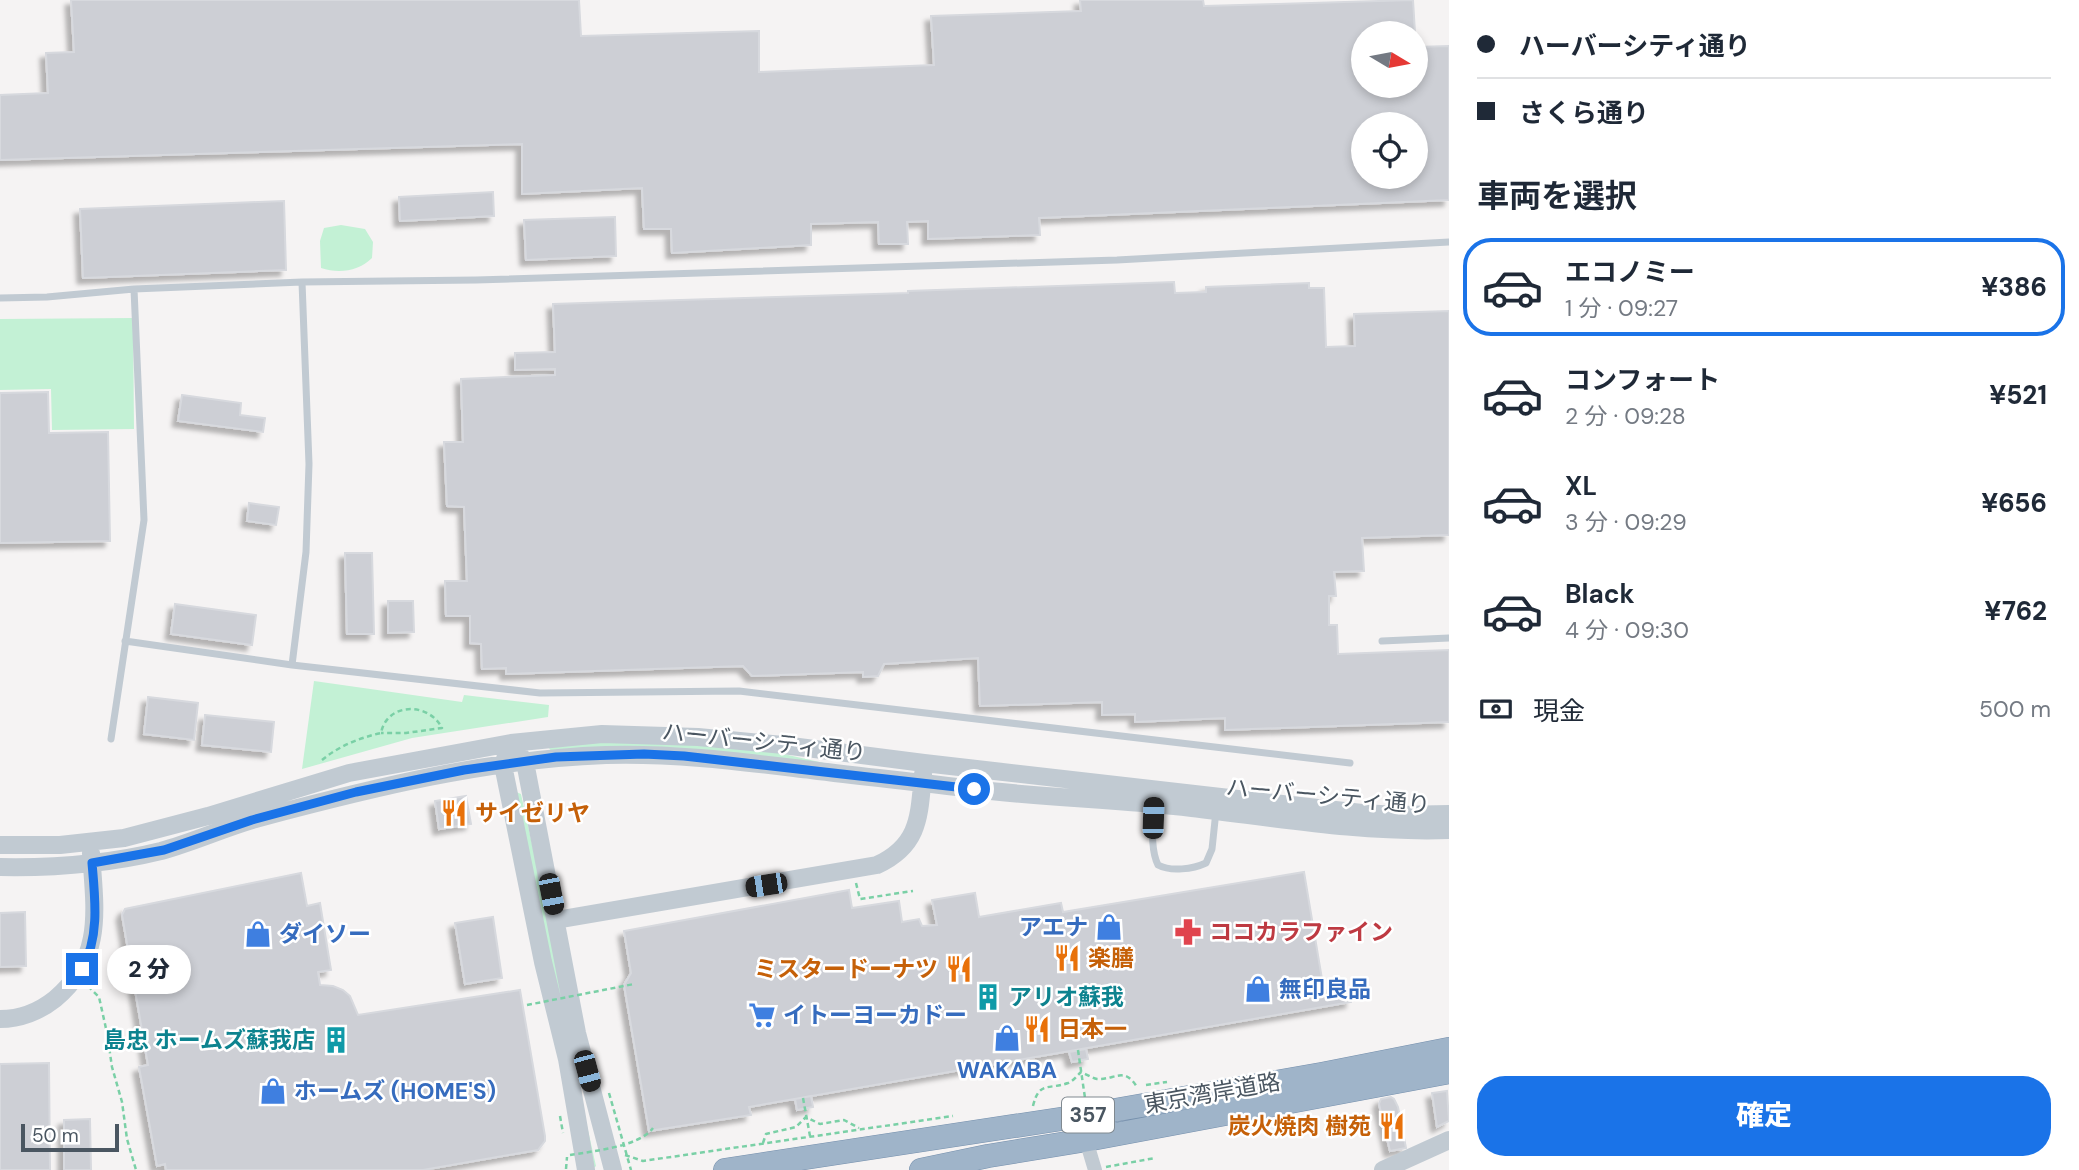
<!DOCTYPE html>
<html lang="ja">
<head>
<meta charset="utf-8">
<style>
  :root { --surface:#fff; --page:#f6f6f7; --text:#1f2937; --muted:#747a83; --line:#e0e1e3; --accent:#1a73e8 }
  body { margin:0; font-family:"DM Sans","Noto Sans JP",sans-serif; background:var(--page); color:var(--text); height:100vh; display:flex; flex-direction:column; font-size:26px; white-space:nowrap }
  * { box-sizing:border-box; margin:0 }
  p { font-size:23px; color:var(--muted) }
  .icon { flex:none; width:38px; height:38px; fill:none; stroke:currentColor; stroke-width:2; stroke-linecap:round; stroke-linejoin:round }
  .map { position:relative; flex:1; overflow:hidden }
  .panel { display:flex; flex-direction:column; background:var(--surface); width:630px }
  .panel>* { flex:none }
  .banner { display:grid; align-content:center; height:154px; padding:0 28px; background:var(--surface) }
  .needle { width:46px; rotate:100deg }
  .fabs { position:absolute; left:1351px; top:21px; display:grid; gap:14px }
  .fabs a { display:grid; place-items:center; width:77px; height:77px; border-radius:50%; background:var(--surface); box-shadow:0 4px 10px #0003; font-size:35px }
  .scale { position:absolute; left:21px; bottom:18px; width:98px; box-sizing:border-box; padding-left:7px; border:4px solid #4a5661; border-top:0; font-size:19px; line-height:24px; white-space:nowrap; color:#4a5661; -webkit-text-stroke:5px #fff; paint-order:stroke }
  .end { position:absolute; width:32px; height:32px; margin:-16px; border:9px solid #1a73e8; background:#fff; box-shadow:0 0 0 4px #fff }
  .from { border-radius:50% }
  .bubble { position:absolute; height:49px; border-radius:24px; background:var(--surface); box-shadow:0 4px 10px #0003; font-size:23px; font-weight:800; line-height:49px; text-align:center }
  .car { position:absolute; width:21px; height:42px; margin:-21px -10px; border-radius:9px; box-shadow:0 0 5px 2px #0007; background:linear-gradient(#222 24%,#8ab4d8 0 40%,#222 0 76%,#8ab4d8 0 86%,#222 0) }
  .banner b { display:flex; align-items:center; gap:24px; height:66px; font-size:26px }
  .banner b+b { border-top:2px solid var(--line) }
  .banner i { width:18px; height:18px; background:var(--text) }
  ul { padding:0; list-style:none }
  li { display:flex; align-items:center; gap:21px; height:98px; margin:0 14px 10px; padding:0 14px; border:4px solid transparent; border-radius:28px }
  li div { flex:1 }
  li b { display:block; font-size:26px }
  li em { font-style:normal; font-weight:800 }
  li.selected { border-color:var(--accent) }
  li>.icon { width:63px; height:63px; stroke-width:1.5 }
  h2 { padding:0 28px; font-size:32px; line-height:84px }
  .pay { display:flex; align-items:center; gap:18px; height:77px; padding:0 28px; font-size:26px }
  .pay p { margin-inline-start:auto }
  .cta { display:flex; gap:14px; margin-top:auto; padding:14px 28px }
  .cta a { flex:1; height:80px; border-radius:28px; background:var(--accent); color:#fff; font-size:28px; font-weight:800; line-height:80px; text-align:center }
  main { display:flex; flex:1; min-height:0 }
  .map>svg:first-child { display:block }
  .green { fill:#c3f1d5 }
  .building { fill:#cdcfd5; stroke:#d7d9de; stroke-width:2; fill-rule:evenodd; filter:url(#shadow) }
  .lines { fill:none; stroke-linecap:round; stroke-linejoin:round }
  .trunk-casing { stroke:#7690ad; stroke-width:24 }
  .path { stroke:#7ad0a6; stroke-width:2.5; stroke-dasharray:5 3.5; stroke-linecap:butt }
  .service { stroke:#c1cad2; stroke-width:7 }
  .minor { stroke:#c1cad2; stroke-width:14 }
  .tertiary { stroke:#c1cad2; stroke-width:18 }
  .trunk { stroke:#9fb4c9; stroke-width:23 }
  .path-bridge { stroke:#7ad0a6; stroke-width:2.5; stroke-dasharray:5 3.5; stroke-linecap:butt }
  .route { stroke:#1a73e8; stroke-width:9 }
  .labels { text-anchor:middle; stroke-width:5; stroke-linejoin:round; paint-order:stroke }
  .shield { fill:#fff; stroke:#808990; stroke-width:2 }
  .shield-label { font-size:21px; font-weight:bold; fill:#4a5661 }
  .street-label { font-size:23px; fill:#4a5661; stroke:#fff }
  .food-label { font-size:23px; font-weight:bold; fill:#c56008; stroke:#fff; text-anchor:start }
  .shop-label { font-size:23px; font-weight:bold; fill:#366cbe; stroke:#fff; text-anchor:start }
  .health-label { font-size:23px; font-weight:bold; fill:#be3a42; stroke:#fff; text-anchor:start }
  .culture-label { font-size:23px; font-weight:bold; fill:#0d838f; stroke:#fff; text-anchor:start }
</style>
</head>
<body>
<main>
<div class="map">
<svg width="1449" height="1170" viewBox="0 0 1449 1170">
  <defs>
    <filter id="shadow"><feDropShadow dx="-5.5" dy="5.5" stdDeviation="2" flood-color="#0004"/></filter>
  </defs>
  <rect width="100%" height="100%" fill="#f5f3f3"/>
  <path class="green" d="M341 225 365 229 373 242 372 258C359 271 339 274 321 268L320 241 324 228Z
    M133 318 134 429 52 430 51 389 0 390V319Z
    M314 681 462 702 464 695 549 705 548 717 412 738 302 769Z
    M594 742 694 744 770 751 833 765 551 751 549 748 550 746Z
    M516 792 521 794 553 939 583 1108 596 1166 594 1168 545 941Z"/>
  <path class="building" d="M71 0H579L581 36 759 31V72L934 65 931 16 1081 11 1080 0H1203L1204 6 1413 0 1415 33H1363V86H1416V47L1449 46V200L1039 218 1040 235 928 239V221L907 222 908 244H879L878 222 811 224V245L672 253 671 229H644L642 188 522 194V144L0 160V95L48 93 46 53 74 52ZM1363 124H1416V177H1363Z
    M493 192 494 216 400 221 399 197Z
    M284 201 286 270 83 278 80 209Z
    M615 217 616 256 526 260 524 220Z
    M1174 282 1175 293 1206 292V287L1309 283V288H1324L1326 347 1355 346 1354 314 1449 311V535L1362 538 1364 571 1334 572 1336 596H1329V625H1337L1338 654 1449 650V722L1225 730V718L1135 722V714L1102 715V702L980 706 978 658 884 664 878 676 863 677V672L752 676 743 666 506 674V668L482 669 481 644 470 643V616H446L445 581H467L464 507 447 506 444 442H463L461 379 555 375V369L515 370V353L555 352 553 304 908 293V291Z
    M48 392 49 433 108 432 110 541 0 543V393Z
    M182 395 241 403 240 415 265 418 263 432 178 421Z
    M249 503 279 507 276 525 247 521Z
    M345 553H372L374 634H347Z
    M388 601H413L414 632 388 633Z
    M175 604 256 615 252 645 171 634Z
    M148 697 198 703 194 740 144 734Z
    M205 715 274 722 271 752 202 745Z
    M466 796 471 824 439 829 435 801Z
    M1304 872 1324 991 1349 988 1351 1002 749 1107 751 1115 649 1131 624 985 631 973 624 931 849 890 852 908 899 901 902 922 919 919 922 926 937 925 932 900 975 893 979 917 1061 903 1063 912Z
    M301 873 307 906 320 903 331 970 318 972 320 985 333 986 343 990 350 996 358 1015 520 990 545 1136V1141L538 1150 423 1170H166L165 1164 157 1166 139 1067 148 1065 122 915 125 909Z
    M25 912 26 966 0 967V913Z
    M493 917 502 978 465 984 455 923Z
    M1086 1049 1088 1059 1072 1062 1069 1052Z
    M49 1063 50 1170H0V1064Z
    M1447 1091 1449 1121 1437 1127 1432 1093Z
    M811 1096 813 1107 797 1110 795 1099Z
    M1391 1097 1394 1099 1398 1107 1406 1148 1390 1151 1379 1104 1381 1099Z
    M90 1119 91 1170H64V1120Z"/>
  <g class="lines">
    <defs>
      <path id="trunk" d="M725 1170 1087 1115 1322 1074 1449 1049
        M921 1170 988 1156 1086 1140 1449 1072"/>
    </defs>
    <use href="#trunk" class="trunk-casing"/>
    <path class="path" d="M322 760C339 746 359 738 381 733 387 702 429 702 442 728L406 733H381
      M856 883 860 899 913 891
      M88 986 99 997 107 1033 112 1067 122 1102 127 1139 136 1170
      M1078 1050 1085 1098
      M1146 1085 1167 1082
      M803 1098 810 1136
      M1033 1106C1039 1081 1048 1090 1068 1083 1073 1081 1077 1076 1081 1072 1086 1074 1092 1078 1097 1079 1115 1080 1124 1066 1137 1087
      M560 1116 563 1133
      M763 1143 766 1134 796 1127 806 1117 820 1124 844 1120 859 1128
      M625 1155 643 1161 953 1116
      M1106 1167 1155 1158
      M566 1169 567 1157"/>
    <path class="service" d="M0 298 47 297 134 289 302 282 476 280 1117 260 1449 242
      M125 641 292 665 540 693 739 691 1350 763
      M1382 641 1449 638
      M292 665 306 552 309 464 302 282
      M111 739 144 520 134 289
      M1153 805C1153 823 1150 849 1158 865 1171 872 1193 869 1206 863L1212 849 1216 811"/>
    <path class="minor" d="M1086 1140 1095 1170"/>
    <path class="tertiary" d="M519 754 525 762 577 1033 613 1170
      M506 756 503 765 543 962 567 1059 586 1170
      M0 845H60L124 838 208 816 349 773 511 743 602 734 698 737 783 745 924 763 1362 813 1398 815 1449 814
      M0 867C54 868 108 864 161 851 194 842 226 827 259 818 372 788 488 759 606 755 675 753 743 762 811 770 865 777 919 782 972 789 1046 798 1119 799 1192 808 1277 818 1363 833 1449 830
      M556 920 877 865C920 845 919 816 923 774
      M0 1019C20 1019 40 1011 55 999 104 958 95 910 91 853
      M1383 1170 1449 1140"/>
    <use href="#trunk" class="trunk"/>
    <path class="path-bridge" d="M527 1005 634 984
      M609 1093 631 1170
      M570 1155C593 1151 639 1147 653 1128"/>
  </g>
  <g class="lines">
    <path class="route" d="M82 969C100 937 95 898 92 863L164 850 252 820 356 792 464 770 556 757 644 754 684 756 974 789"/>
  </g>
  <defs>
    <symbol id="restaurant-bare" viewBox="-9 -9 18 18"><path d="M-5-6h1v4h1v-4h1v4h1v-4h1v5L-1.5 .5V6h-2V.5L-5-1ZM5-6V6H3V1.5H1.5Q1.5-4 5-6Z" fill="#e8710a" stroke="#fff" stroke-width="2.5" paint-order="stroke"/></symbol>
    <symbol id="shop-bare" viewBox="-9 -9 18 18"><path d="M-5-2.5h2.3a2.7 3.5 0 0 1 5.4 0H5L5.5 6h-11ZM-1.5-2.5h3a1.5 2.3 0 0 0-3 0Z" fill="#3f7fe0" stroke="#fff" stroke-width="2.5" paint-order="stroke"/></symbol>
    <symbol id="pharmacy-bare" viewBox="-9 -9 18 18"><path d="M-2-6h4v4h4v4h-4v4h-4v-4h-4v-4h4Z" fill="#e0444e" stroke="#fff" stroke-width="2.5" paint-order="stroke"/></symbol>
    <symbol id="building-bare" viewBox="-9 -9 18 18"><path d="M-4-6H4V6H1V3H-1V6H-4ZM-2.5-4.3h1.7v1.8h-1.7ZM.8-4.3h1.7v1.8H.8ZM-2.5-1h1.7V.8h-1.7ZM.8-1h1.7V.8H.8Z" fill="#0f9aa8" stroke="#fff" stroke-width="2.5" paint-order="stroke"/></symbol>
    <symbol id="supermarket-bare" viewBox="-9 -9 18 18"><path d="M-6-5.5h2.5l.6 2H6L4.5 2H-2.5L-4.4-4H-6ZM-1.5 3.2a1.3 1.3 0 1 0 .1 0ZM3 3.2a1.3 1.3 0 1 0 .1 0Z" fill="#3f7fe0" stroke="#fff" stroke-width="2.5" paint-order="stroke"/></symbol>
  </defs>
  <g fill-rule="evenodd">
    <use href="#restaurant-bare" x="435" y="794" width="38" height="38"/>
    <use href="#shop-bare" x="1090" y="908" width="38" height="38"/>
    <use href="#pharmacy-bare" x="1169" y="913" width="38" height="38"/>
    <use href="#shop-bare" x="239" y="915" width="38" height="38"/>
    <use href="#restaurant-bare" x="1048" y="939" width="38" height="38"/>
    <use href="#restaurant-bare" x="940" y="950" width="38" height="38"/>
    <use href="#shop-bare" x="1239" y="970" width="38" height="38"/>
    <use href="#building-bare" x="969" y="978" width="38" height="38"/>
    <use href="#supermarket-bare" x="743" y="996" width="38" height="38"/>
    <use href="#restaurant-bare" x="1018" y="1010" width="38" height="38"/>
    <use href="#shop-bare" x="988" y="1019" width="38" height="38"/>
    <use href="#building-bare" x="317" y="1021" width="38" height="38"/>
    <use href="#shop-bare" x="254" y="1072" width="38" height="38"/>
    <use href="#restaurant-bare" x="1373" y="1107" width="38" height="38"/>
  </g>
  <g class="labels">
    <rect class="shield" x="1062" y="1097.5" width="52" height="35" rx="5"/>
    <g class="shield-label">
      <text x="1088" y="1122">357</text>
    </g>
    <g class="street-label">
      <text transform="translate(764 742) rotate(6)" y="8">ハーバーシティ通り</text>
      <text transform="translate(1328 796) rotate(5)" y="8">ハーバーシティ通り</text>
      <text transform="translate(1212 1093) rotate(-10)" y="8">東京湾岸道路</text>
    </g>
    <g class="food-label">
      <text x="475" y="821">サイゼリヤ</text>
      <text x="1088" y="966">楽膳</text>
      <text x="938" y="977" text-anchor="end">ミスタードーナツ</text>
      <text x="1058" y="1037">日本一</text>
      <text x="1371" y="1134" text-anchor="end">炭火焼肉 樹苑</text>
    </g>
    <g class="shop-label">
      <text x="1088" y="935" text-anchor="end">アエナ</text>
      <text x="279" y="942">ダイソー</text>
      <text x="1279" y="997">無印良品</text>
      <text x="783" y="1023">イトーヨーカドー</text>
      <text x="1007" y="1078" text-anchor="middle">WAKABA</text>
      <text x="294" y="1099">ホームズ (HOME'S)</text>
    </g>
    <g class="health-label">
      <text x="1209" y="940">ココカラファイン</text>
    </g>
    <g class="culture-label">
      <text x="1009" y="1005">アリオ蘇我</text>
      <text x="315" y="1048" text-anchor="end">島忠 ホームズ蘇我店</text>
    </g>
  </g>
</svg>
<div class="fabs">
<a><svg class="needle" viewBox="-14 -14 28 28"><path d="M0-13l5 13h-10z" fill="#e53935"/><path d="M0 13l5-13h-10z" fill="#747a83"/></svg></a>
<a><svg class="icon" aria-label="locate" viewBox="0 0 24 24"><circle cx="12" cy="12" r="6"/><path d="M12 2v4M12 18v4M2 12h4M18 12h4"/></svg></a>
</div>
<div class="scale">50 m</div>
<i class="end from" style="left:974px;top:789px"></i>
<i class="end" style="left:82px;top:969px"></i>
<div class="bubble" style="left:107px;top:945px;width:84px">2 分</div>
<i class="car" style="left:1153px;top:818px;rotate:2deg"></i>
<i class="car" style="left:766px;top:885px;rotate:261deg"></i>
<i class="car" style="left:551px;top:894px;rotate:169deg"></i>
<i class="car" style="left:587px;top:1071px;rotate:165deg"></i>
</div>
<section class="panel">
<div class="banner">
<b><i class="from"></i>ハーバーシティ通り</b>
<b><i></i>さくら通り</b>
</div>
<h2>車両を選択</h2>
<ul>
<li class="selected"><svg class="icon" aria-label="car" viewBox="0 0 24 24"><path d="M5 17H2v-5l4-1 3-4h7l3 4 3 1v5h-3M9 17h6M6 11h13"/><circle cx="7" cy="17" r="2"/><circle cx="17" cy="17" r="2"/></svg><div><b>エコノミー</b><p>1 分 · 09:27</p></div><em>¥386</em></li>
<li><svg class="icon" aria-label="car" viewBox="0 0 24 24"><path d="M5 17H2v-5l4-1 3-4h7l3 4 3 1v5h-3M9 17h6M6 11h13"/><circle cx="7" cy="17" r="2"/><circle cx="17" cy="17" r="2"/></svg><div><b>コンフォート</b><p>2 分 · 09:28</p></div><em>¥521</em></li>
<li><svg class="icon" aria-label="car" viewBox="0 0 24 24"><path d="M5 17H2v-5l4-1 3-4h7l3 4 3 1v5h-3M9 17h6M6 11h13"/><circle cx="7" cy="17" r="2"/><circle cx="17" cy="17" r="2"/></svg><div><b>XL</b><p>3 分 · 09:29</p></div><em>¥656</em></li>
<li><svg class="icon" aria-label="car" viewBox="0 0 24 24"><path d="M5 17H2v-5l4-1 3-4h7l3 4 3 1v5h-3M9 17h6M6 11h13"/><circle cx="7" cy="17" r="2"/><circle cx="17" cy="17" r="2"/></svg><div><b>Black</b><p>4 分 · 09:30</p></div><em>¥762</em></li>
</ul>
<div class="pay"><svg class="icon" aria-label="cash" viewBox="0 0 24 24"><path d="M3 7h18v10H3z"/><circle cx="12" cy="12" r="2"/></svg>現金<p>500 m</p></div>
<div class="cta"><a>確定</a></div>
</section>
</main>
</body>
</html>
